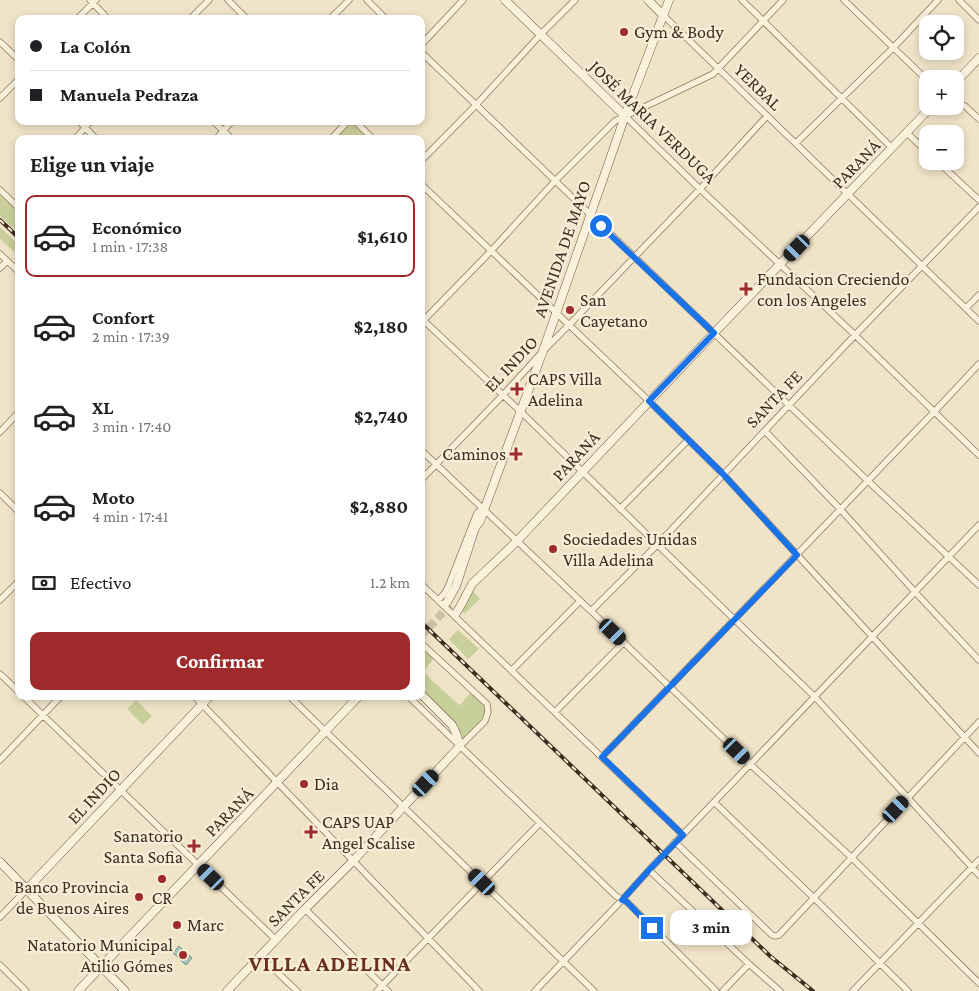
<!DOCTYPE html>
<html lang="es">
<head>
<meta charset="utf-8">
<style>
  :root { --surface:#fff; --page:#f2f2f2; --text:#202124; --muted:#757577; --line:#e0e0e0; --accent:#9e2a2b }
  body { margin:0; font-family:"Crimson Pro",serif; background:var(--page); color:var(--text); height:100vh; display:flex; flex-direction:column; font-size:19px; white-space:nowrap }
  * { box-sizing:border-box; margin:0 }
  p { font-size:16px; color:var(--muted) }
  .icon { flex:none; width:28px; height:28px; fill:none; stroke:currentColor; stroke-width:2; stroke-linecap:round; stroke-linejoin:round }
  .map { position:relative; flex:1; overflow:hidden }
  .drawer { position:absolute; left:15px; top:135px; width:410px; height:565px; display:flex; flex-direction:column; background:var(--surface); border-radius:10px; box-shadow:0 2px 8px #0003 }
  .drawer>* { flex:none }
  .banner { position:absolute; left:15px; top:15px; width:410px; height:110px; border-radius:10px; box-shadow:0 2px 8px #0003; display:grid; align-content:center; height:110px; padding:0 15px; background:var(--surface) }
  .tools { position:absolute; left:919px; top:15px; display:grid; gap:10px }
  .tools a { display:grid; place-items:center; width:45px; height:45px; border-radius:10px; background:var(--surface); box-shadow:0 2px 8px #0003; font-size:25px }
  .end { position:absolute; width:22px; height:22px; margin:-11px; border:6px solid #1a73e8; background:#fff; box-shadow:0 0 0 2px #fff }
  .from { border-radius:50% }
  .bubble { position:absolute; height:35px; border-radius:10px; background:var(--surface); box-shadow:0 2px 8px #0003; font-size:16px; font-weight:700; line-height:35px; text-align:center }
  .car { position:absolute; width:15px; height:30px; margin:-15px -8px; border-radius:6px; box-shadow:0 0 4px 1px #0007; background:linear-gradient(#222 24%,#8ab4d8 0 40%,#222 0 76%,#8ab4d8 0 86%,#222 0) }
  .banner b { display:flex; align-items:center; gap:18px; height:48px; font-size:19px }
  .banner b+b { border-top:1px solid var(--line) }
  .banner i { width:12px; height:12px; background:var(--text) }
  ul { padding:0; list-style:none }
  li { display:flex; align-items:center; gap:15px; height:82px; margin:0 10px 8px; padding:0 5px; border:2px solid transparent; border-radius:10px }
  li div { flex:1 }
  li b { display:block; font-size:19px }
  li em { font-style:normal; font-weight:700 }
  li.active { border-color:var(--accent) }
  li>.icon { width:45px; height:45px; stroke-width:1.5 }
  h2 { padding:0 15px; font-size:22px; line-height:60px }
  .pay { display:flex; align-items:center; gap:12px; height:55px; padding:0 15px; font-size:19px }
  .pay p { margin-inline-start:auto }
  .primary-button { display:flex; gap:10px; margin-top:auto; padding:10px 15px }
  .primary-button a { flex:1; height:58px; border-radius:10px; background:var(--accent); color:#fff; font-size:20px; font-weight:700; line-height:58px; text-align:center }
  .map>svg:first-child { display:block }
  .green { fill:#c9cf9b }
  .water { fill:#a9c4bc; stroke:#6f938a }
  .lines { fill:none; stroke-linecap:round; stroke-linejoin:round }
  .secondary-tunnel { stroke:#ccc0a6; stroke-width:8; stroke-dasharray:8 4; stroke-linecap:butt }
  .street-casing { stroke:#8d765c; stroke-width:7 }
  .secondary-casing { stroke:#6f573f; stroke-width:9 }
  .street { stroke:#faf1dc; stroke-width:5.5 }
  .secondary { stroke:#faf1dc; stroke-width:8 }
  .rail-casing { stroke:#3d2e20; stroke-width:4 }
  .rail { stroke:#f7eed8; stroke-width:2; stroke-dasharray:5.5; stroke-linecap:butt }
  .route { stroke:#1a73e8; stroke-width:6 }
  .poi-dot { fill:#9e2a2b; stroke:#f7eed8; stroke-width:2 }
  .labels { text-anchor:middle; stroke-width:4.5; stroke-linejoin:round; paint-order:stroke }
  .poi-label { font-size:18px; fill:#3d2e20; stroke:#f7eed8; text-anchor:start }
  .street-label { font-size:18px; fill:#3d2e20; stroke:#f7eed8 }
  .district-label { font-size:22px; font-weight:bold; letter-spacing:1px; fill:#6b2e1e; stroke:#f7eed8 }
</style>
</head>
<body>
<div class="map">
<svg width="979" height="991" viewBox="0 0 979 991">
  <rect width="100%" height="100%" fill="#f0e4c8"/>
  <path class="green" d="M353 121 372 139H336Z
    M0 195 19 212V233L0 216Z
    M0 227 19 245V256L0 239Z
    M473 591 480 599 464 614 462 611 464 605Z
    M458 630 479 649 468 659 449 639Z
    M421 647 434 658 423 672 458 704 460 705 471 692 485 707C487 721 471 731 463 740L457 727 452 720 421 690Z
    M136 700 152 716 143 725 127 709Z"/>
  <path class="water" d="M179 946 192 958 186 965 173 953Z"/>
  <g class="lines">
    <path class="secondary-tunnel" d="M421 636 450 605"/>
    <defs>
      <path id="street" d="M90 0 108 19
        M228 0 247 19
        M367 0 386 19
        M742 0 892 148
        M844 0 928 81
        M959 0 979 20
        M663 15 979 321
        M77 19 96 0
        M190 19 209 0
        M330 19 349 0
        M0 42 19 60
        M421 45 463 0
        M421 52 868 481 979 585
        M0 98 19 79
        M965 106 979 119
        M625 116 700 189 855 335 979 455
        M79 121 96 139
        M213 121 232 139
        M355 121 373 139
        M907 133 928 153
        M75 139 91 121
        M216 139 232 121
        M331 139 348 121
        M796 143 893 48 938 0
        M421 161 476 105 541 34 575 0
        M937 161 979 200
        M421 184 649 401 723 474 979 753
        M0 190 19 208
        M0 254 19 272
        M0 268 7 261
        M966 308 979 295
        M421 318 520 411 735 620 814 696 979 875
        M421 323 491 251 555 181 615 121 713 74 783 0
        M765 431 841 510 915 592 979 660
        M0 432 19 412
        M421 450 591 611 750 764 851 857 979 983
        M421 480 503 395 543 351 569 325 700 189 767 116
        M0 493 19 512
        M620 509 688 440
        M421 584 683 835
        M0 600 19 581
        M438 600 444 594 448 587 477 513 484 508
        M591 611 657 545 855 335 979 207
        M421 643 487 704 488 712 485 721 460 746
        M512 670 580 601
        M0 674 19 692
        M23 696 275 939
        M194 696 479 991
        M289 696 594 991
        M408 696 616 896 627 902 716 991
        M555 712 624 642
        M602 757 934 412 979 364
        M0 760 61 696
        M714 802 814 898 908 991
        M675 842 772 935 775 936 779 935 979 722
        M649 870 749 964 780 991
        M305 909 388 991
        M0 917 26 890
        M260 956 297 991
        M0 965 26 991
        M377 991 540 823
        M535 991 622 900 649 870 979 525
        M723 991 749 964
        M853 991 979 860"/>
      <path id="secondary" d="M505 0 625 116
        M648 0 663 15
        M955 83 979 58
        M447 602 456 586 475 528 480 521 543 351 625 116 669 0
        M455 615 461 605 472 584 517 541 714 333 932 106
        M0 862 125 991
        M26 890 210 696
        M78 991 359 696
        M227 991 305 909 353 861 460 746 456 733 452 725 421 694"/>
    </defs>
    <use href="#street" class="street-casing"/>
    <use href="#secondary" class="secondary-casing"/>
    <use href="#street" class="street"/>
    <use href="#secondary" class="secondary"/>
    <defs>
      <path id="rail" d="M0 220 19 238
        M421 622 770 956 813 991"/>
    </defs>
    <use href="#rail" class="rail-casing"/>
    <use href="#rail" class="rail"/>
  </g>
  <g class="lines">
    <path class="route" d="M601 226 714 333 649 401 723 474 797 555 602 757 683 835 649 870 622 900 627 902 652 928"/>
  </g>
  <g class="poi-dot">
    <circle cx="624" cy="32" r="5"/>
    <path d="M743.5 281.5h5v5h5v5h-5v5h-5v-5h-5v-5h5z"/>
    <circle cx="570" cy="310" r="5"/>
    <path d="M514.5 381.5h5v5h5v5h-5v5h-5v-5h-5v-5h5z"/>
    <path d="M513.5 446.5h5v5h5v5h-5v5h-5v-5h-5v-5h5z"/>
    <circle cx="553" cy="549" r="5"/>
    <circle cx="304" cy="784" r="5"/>
    <path d="M308.5 824.5h5v5h5v5h-5v5h-5v-5h-5v-5h5z"/>
    <path d="M191.5 838.5h5v5h5v5h-5v5h-5v-5h-5v-5h5z"/>
    <circle cx="162" cy="879" r="5"/>
    <circle cx="139" cy="897" r="5"/>
    <circle cx="177" cy="925" r="5"/>
    <circle cx="183" cy="955" r="5"/>
  </g>
  <g class="labels">
    <g class="poi-label">
      <text x="634" y="38">Gym &amp; Body</text>
      <text x="757" y="285">Fundacion Creciendo<tspan x="757" dy="21">con los Angeles</tspan></text>
      <text x="580" y="306">San<tspan x="580" dy="21">Cayetano</tspan></text>
      <text x="528" y="385">CAPS Villa<tspan x="528" dy="21">Adelina</tspan></text>
      <text x="506" y="460" text-anchor="end">Caminos</text>
      <text x="563" y="545">Sociedades Unidas<tspan x="563" dy="21">Villa Adelina</tspan></text>
      <text x="314" y="790">Dia</text>
      <text x="322" y="828">CAPS UAP<tspan x="322" dy="21">Angel Scalise</tspan></text>
      <text x="183" y="842" text-anchor="end">Sanatorio<tspan x="183" dy="21">Santa Sofia</tspan></text>
      <text x="129" y="893" text-anchor="end">Banco Provincia<tspan x="129" dy="21">de Buenos Aires</tspan></text>
      <text x="162" y="904" text-anchor="middle">CR</text>
      <text x="187" y="931">Marc</text>
      <text x="173" y="951" text-anchor="end">Natatorio Municipal<tspan x="173" dy="21">Atilio Gómes</tspan></text>
    </g>
    <g class="street-label">
      <text transform="translate(758 87) rotate(44)" y="6">YERBAL</text>
      <text transform="translate(653 122) rotate(44)" y="6">JOSÉ MARIA VERDUGA</text>
      <text transform="translate(856 164) rotate(-46)" y="6">PARANÁ</text>
      <text transform="translate(562 249) rotate(-71)" y="6">AVENIDA DE MAYO</text>
      <text transform="translate(511 364) rotate(-47)" y="6">EL INDIO</text>
      <text transform="translate(774 399) rotate(-46)" y="6">SANTA FE</text>
      <text transform="translate(576 456) rotate(-47)" y="6">PARANÁ</text>
      <text transform="translate(94 796) rotate(-47)" y="6">EL INDIO</text>
      <text transform="translate(229 812) rotate(-46)" y="6">PARANÁ</text>
      <text transform="translate(296 898) rotate(-45)" y="6">SANTA FE</text>
    </g>
    <g class="district-label">
      <text x="330" y="971">VILLA ADELINA</text>
    </g>
  </g>
</svg>
<div class="tools">
<a><svg class="icon" aria-label="locate" viewBox="0 0 24 24"><circle cx="12" cy="12" r="6"/><path d="M12 2v4M12 18v4M2 12h4M18 12h4"/></svg></a>
<a>+</a>
<a>−</a>
</div>
<i class="end from" style="left:601px;top:226px"></i>
<i class="end" style="left:652px;top:928px"></i>
<div class="bubble" style="left:670px;top:910px;width:82px">3 min</div>
<i class="car" style="left:797px;top:248px;rotate:224deg"></i>
<i class="car" style="left:613px;top:632px;rotate:134deg"></i>
<i class="car" style="left:737px;top:751px;rotate:134deg"></i>
<i class="car" style="left:426px;top:783px;rotate:43deg"></i>
<i class="car" style="left:896px;top:809px;rotate:43deg"></i>
<i class="car" style="left:211px;top:877px;rotate:314deg"></i>
<i class="car" style="left:482px;top:882px;rotate:314deg"></i>
<div class="banner">
<b><i class="from"></i>La Colón</b>
<b><i></i>Manuela Pedraza</b>
</div>
<section class="drawer">
<h2>Elige un viaje</h2>
<ul>
<li class="active"><svg class="icon" aria-label="car" viewBox="0 0 24 24"><path d="M5 17H2v-5l4-1 3-4h7l3 4 3 1v5h-3M9 17h6M6 11h13"/><circle cx="7" cy="17" r="2"/><circle cx="17" cy="17" r="2"/></svg><div><b>Económico</b><p>1 min · 17:38</p></div><em>$1,610</em></li>
<li><svg class="icon" aria-label="car" viewBox="0 0 24 24"><path d="M5 17H2v-5l4-1 3-4h7l3 4 3 1v5h-3M9 17h6M6 11h13"/><circle cx="7" cy="17" r="2"/><circle cx="17" cy="17" r="2"/></svg><div><b>Confort</b><p>2 min · 17:39</p></div><em>$2,180</em></li>
<li><svg class="icon" aria-label="car" viewBox="0 0 24 24"><path d="M5 17H2v-5l4-1 3-4h7l3 4 3 1v5h-3M9 17h6M6 11h13"/><circle cx="7" cy="17" r="2"/><circle cx="17" cy="17" r="2"/></svg><div><b>XL</b><p>3 min · 17:40</p></div><em>$2,740</em></li>
<li><svg class="icon" aria-label="car" viewBox="0 0 24 24"><path d="M5 17H2v-5l4-1 3-4h7l3 4 3 1v5h-3M9 17h6M6 11h13"/><circle cx="7" cy="17" r="2"/><circle cx="17" cy="17" r="2"/></svg><div><b>Moto</b><p>4 min · 17:41</p></div><em>$2,880</em></li>
</ul>
<div class="pay"><svg class="icon" aria-label="cash" viewBox="0 0 24 24"><path d="M3 7h18v10H3z"/><circle cx="12" cy="12" r="2"/></svg>Efectivo<p>1.2 km</p></div>
<div class="primary-button"><a>Confirmar</a></div>
</section>
</div>
</body>
</html>
